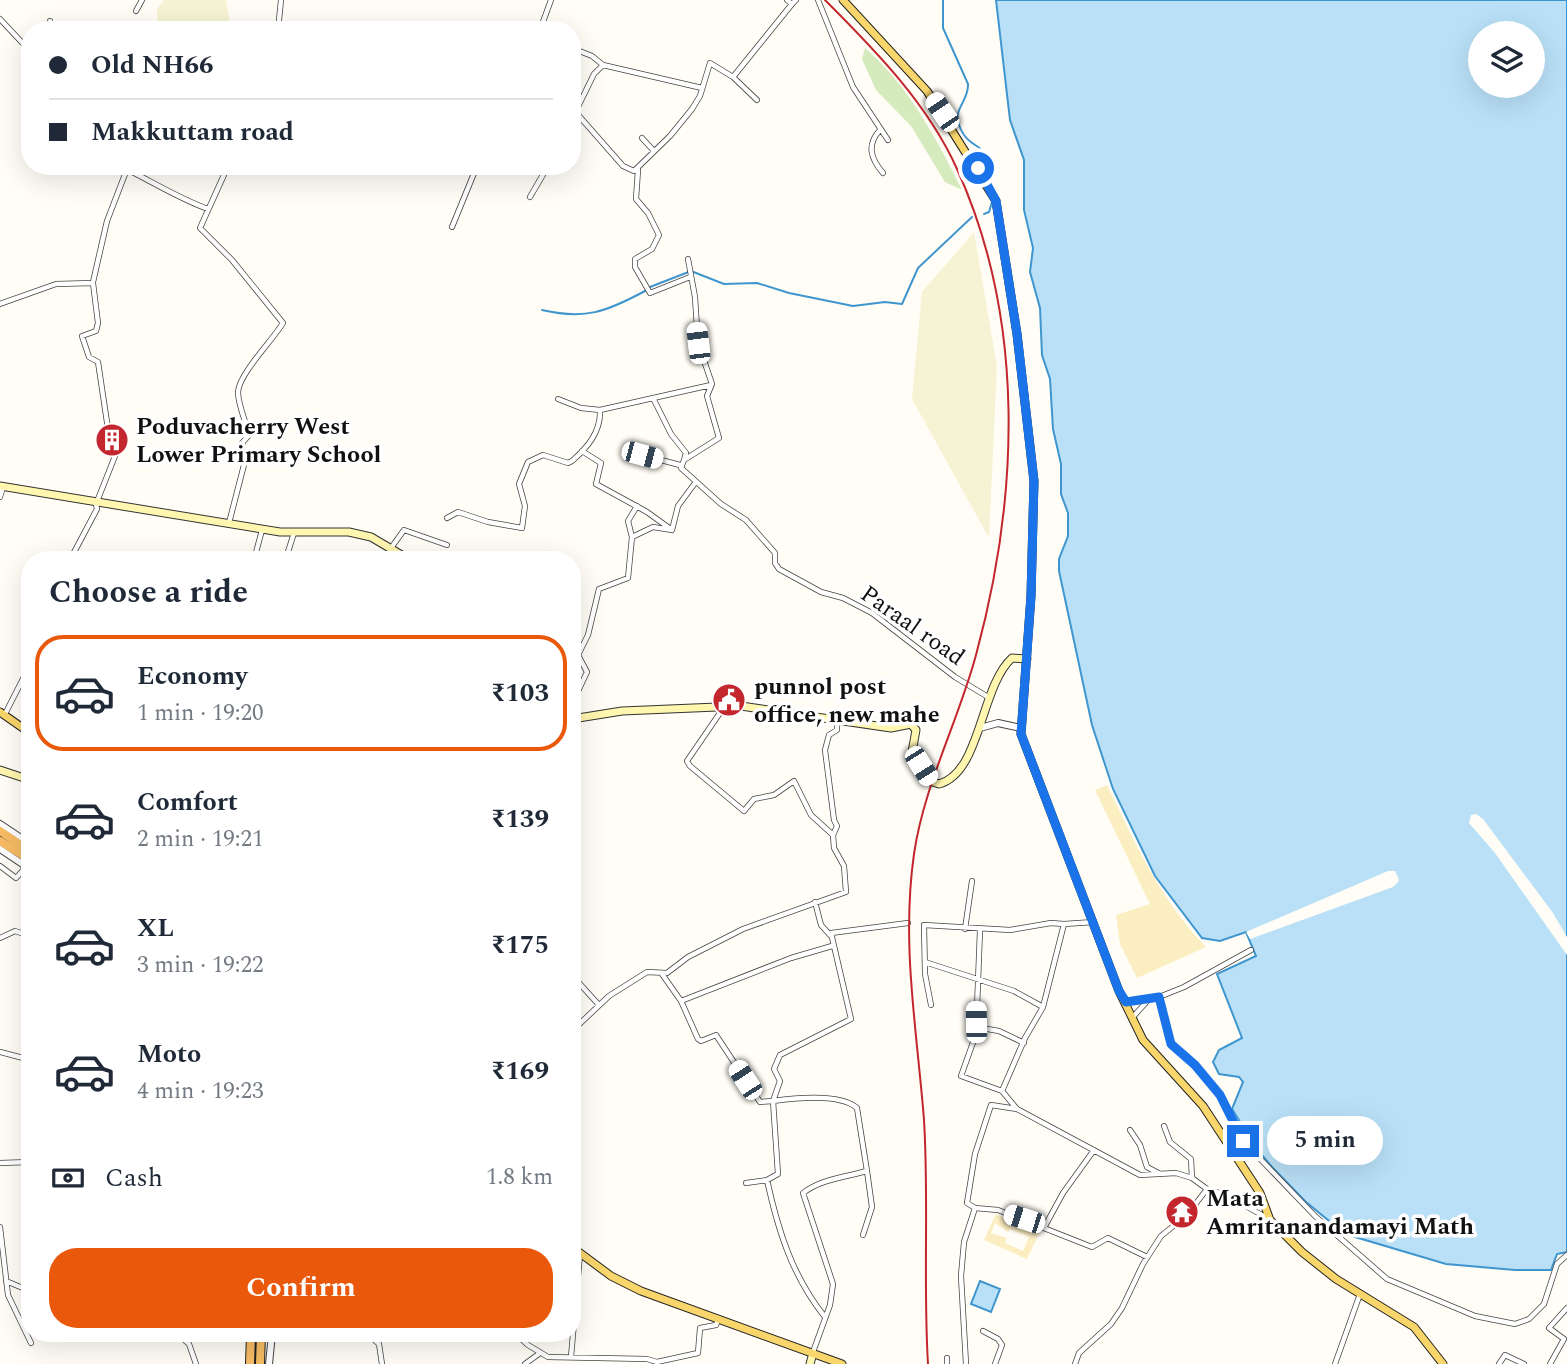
<!DOCTYPE html>
<html lang="en">
<head>
<meta charset="utf-8">
<style>
  :root { --surface:#fff; --page:#f6f6f7; --text:#1f2937; --muted:#747a83; --line:#e0e1e3; --accent:#ea580c }
  body { margin:0; font-family:Spectral,serif; background:var(--page); color:var(--text); height:100vh; display:flex; flex-direction:column; font-size:26px; white-space:nowrap }
  * { box-sizing:border-box; margin:0 }
  p { font-size:23px; color:var(--muted) }
  .icon { flex:none; width:38px; height:38px; fill:none; stroke:currentColor; stroke-width:2; stroke-linecap:round; stroke-linejoin:round }
  .map { position:relative; flex:1; overflow:hidden }
  .details { position:absolute; left:21px; top:551px; width:560px; height:791px; display:flex; flex-direction:column; background:var(--surface); border-radius:28px; box-shadow:0 7px 28px #0002 }
  .details>* { flex:none }
  .guide { position:absolute; left:21px; top:21px; width:560px; height:154px; border-radius:28px; box-shadow:0 7px 28px #0002; display:grid; align-content:center; height:154px; padding:0 28px; background:var(--surface) }
  .tools { position:absolute; left:1468px; top:21px; display:grid; gap:14px }
  .tools a { display:grid; place-items:center; width:77px; height:77px; border-radius:50%; background:var(--surface); box-shadow:0 7px 28px #0002; font-size:35px }
  .end { position:absolute; width:32px; height:32px; margin:-16px; border:9px solid #1a73e8; background:#fff; box-shadow:0 0 0 4px #fff }
  .from { border-radius:50% }
  .bubble { position:absolute; height:49px; border-radius:24px; background:var(--surface); box-shadow:0 7px 28px #0002; font-size:23px; font-weight:700; line-height:49px; text-align:center }
  .car { position:absolute; width:21px; height:42px; margin:-21px -10px; border-radius:9px; box-shadow:0 0 5px 2px #0007; background:linear-gradient(#fff 24%,#345 0 40%,#fff 0 76%,#345 0 86%,#fff 0) }
  .guide b { display:flex; align-items:center; gap:24px; height:66px; font-size:26px }
  .guide b+b { border-top:2px solid var(--line) }
  .guide i { width:18px; height:18px; background:var(--text) }
  ul { padding:0; list-style:none }
  li { display:flex; align-items:center; gap:21px; height:116px; margin:0 14px 10px; padding:0 14px; border:4px solid transparent; border-radius:28px }
  li div { flex:1 }
  li b { display:block; font-size:26px }
  li em { font-style:normal; font-weight:700 }
  li.selected { border-color:var(--accent) }
  li>.icon { width:63px; height:63px; stroke-width:1.5 }
  h2 { padding:0 28px; font-size:32px; line-height:84px }
  .pay { display:flex; align-items:center; gap:18px; height:77px; padding:0 28px; font-size:26px }
  .pay p { margin-inline-start:auto }
  .cta { display:flex; gap:14px; margin-top:auto; padding:14px 28px }
  .cta a { flex:1; height:80px; border-radius:28px; background:var(--accent); color:#fff; font-size:28px; font-weight:700; line-height:80px; text-align:center }
  .map>svg:first-child { display:block }
  .farmland { fill:#f6f3d4 }
  .green { fill:#d5ebbd }
  .sand { fill:#fbeec1; fill-rule:evenodd }
  .water { fill:#b9e0f7; stroke:#3f96cf; stroke-width:2; fill-rule:evenodd }
  .pier { fill:#fffdf5 }
  .lines { fill:none; stroke-linecap:round; stroke-linejoin:round }
  .stream { stroke:#3f96cf; stroke-width:2 }
  .minor-casing { stroke:#444; stroke-width:6 }
  .tertiary-casing { stroke:#444; stroke-width:8 }
  .secondary-casing { stroke:#333; stroke-width:9 }
  .primary-casing { stroke:#222; stroke-width:9 }
  .trunk-casing { stroke:#222; stroke-width:10 }
  .minor { stroke:#fff; stroke-width:4.5 }
  .tertiary { stroke:#fff; stroke-width:6 }
  .secondary { stroke:#fff6b0; stroke-width:7 }
  .primary { stroke:#f9d66b; stroke-width:7 }
  .trunk { stroke:#f7bc64; stroke-width:8 }
  .rail { stroke:#c4262e; stroke-width:2 }
  .route { stroke:#1a73e8; stroke-width:9 }
  .labels { text-anchor:middle; stroke-width:7; stroke-linejoin:round; paint-order:stroke }
  .poi-label { font-size:24px; font-weight:bold; fill:#111; stroke:#fff; text-anchor:start }
  .street-label { font-size:24px; fill:#111; stroke:#fff }
</style>
</head>
<body>
<div class="map">
<svg width="1567" height="1364" viewBox="0 0 1567 1364">
  <rect width="100%" height="100%" fill="#fffdf5"/>
  <path class="farmland" d="M164 0H226L231 30H158L157 9Z
    M974 232 997 366 989 538 912 399 922 292Z"/>
  <path class="green" d="M865 48C908 85 937 139 962 190L945 182 911 126 876 90 862 59Z"/>
  <path class="sand" d="M1107 785C1136 845 1159 898 1206 947L1137 978 1120 944 1116 915 1150 904 1095 790Z
    M996 1214 1039 1233 1027 1259 984 1240ZM995 1223 1008 1232 1010 1229 1029 1237 1023 1251 1005 1243 1007 1238 991 1233Z"/>
  <path class="water" d="M996 0H1567V1252L1557 1254 1551 1270H1515L1446 1264 1345 1234 1306 1202 1272 1167 1257 1149 1232 1109 1243 1082 1239 1077 1219 1074 1213 1062 1219 1050 1242 1038 1217 974 1256 956 1246 932 1220 941 1202 938 1155 876 1113 789 1092 725 1059 571V559L1068 536V513L1061 494V464L1053 429 1050 379 1042 355 1040 308 1030 272 1033 248 1024 210V160L1010 120ZM1480 33H1533V86H1480Z
    M980 1281 1000 1289 991 1312 971 1304Z"/>
  <path class="pier" d="M1476 814 1483 819 1553 913 1567 937V955L1495 853 1469 823 1471 815Z
    M1388 871H1395L1398 877 1399 881 1393 887 1250 939 1246 932Z"/>
  <g class="lines">
    <path class="stream" d="M943 0V28L968 84C969 101 953 108 959 125 970 155 991 137 990 179
      M984 214 989 212 992 202
      M650 287 691 271 724 284 757 283 789 293 853 306 885 302 902 304 918 268 972 217
      M542 310C585 320 606 312 645 291"/>
    <defs>
      <path id="minor" d="M787 0 792 4 796 0
        M818 0 853 87 888 140
        M136 11 142 0
        M0 19 30 51
        M48 30 50 21
        M278 30 281 0
        M540 30 551 0
        M572 48 592 56 603 65
        M30 63V71
        M733 77 757 100
        M572 108 623 166 634 171 670 136 692 109 700 96 710 63 733 77 792 4
        M572 119 594 74 603 65 702 88
        M880 130C866 145 871 159 883 173
        M642 138 653 150
        M120 166C150 180 177 198 208 209
        M228 166 200 228 232 260 283 323C272 341 239 374 238 392 238 405 246 422 249 435L242 443 245 461 229 523
        M638 170 636 199 648 213 659 235 652 249 635 259V267L650 293 690 277
        M530 197 548 166
        M452 227 477 166
        M688 259 695 297 698 343 712 384 707 396 719 438 684 460 681 468 721 504 746 520 775 553V563L779 569 821 592 843 598 872 613 955 677 988 697
        M93 282 107 221 127 169
        M0 304 56 284 93 283 98 323 96 331 82 336 89 357 98 362 108 429 121 441 96 504 97 509 70 560
        M558 399 581 408 600 410 711 385
        M654 400 671 434 686 453 684 460
        M582 451 601 463 596 484 647 512 672 530
        M642 455 680 465
        M0 497 3 487
        M447 518 458 512 488 522 522 528 525 506 519 484 528 462 543 455 568 463 572 461C587 448 601 432 600 410
        M632 537 628 521 637 506
        M391 548 404 530 447 545
        M254 560 262 530
        M280 560 287 555 294 533
        M572 704 587 672 578 655 588 635 599 589 628 578 632 537 653 527 672 530 678 506 695 483
        M5 714 30 665
        M833 835 837 826 834 820 825 750 829 735 837 730V720
        M0 866 16 878 26 867
        M815 902 821 925 830 935
        M1064 924 1094 922
        M965 929 972 881
        M980 930 976 1034 961 1076 1002 1091 1017 1109
        M0 938 15 931 30 936
        M925 962 1014 991 1043 1007
        M662 974 681 1001 698 1039 701 1041 716 1035 760 1102 773 1101 780 1081 774 1069 780 1055 851 1019 831 933 908 923
        M572 980 579 983 599 1005
        M1159 997 1171 1044 1194 1065 1220 1095 1243 1141 1315 1216 1387 1279 1475 1316 1515 1324 1529 1319 1544 1304 1557 1264 1567 1255
        M681 1001 791 958 832 946
        M1126 1002 1159 997 1184 987 1251 950
        M931 1005 925 974 924 925 1010 930 1051 923 1064 924 1043 1007 1025 1038 1002 1091
        M1133 1017 1149 999
        M976 1027 999 1031 1024 1043
        M572 1031 609 996 647 972 667 973 688 957 743 929 846 892 844 866 834 848 833 835 811 815 794 781 774 795 754 799 744 811 690 766 687 761 724 707
        M0 1052 23 1058 30 1044
        M1164 1126 1170 1142 1191 1159 1192 1178
        M1130 1130 1140 1145 1147 1167 1160 1174
        M0 1163 30 1162
        M767 1180C778 1230 792 1276 825 1317
        M746 1183 767 1180 778 1174 773 1101C795 1098 840 1093 857 1108L867 1171C846 1177 821 1179 803 1193L833 1284 830 1305 813 1352
        M975 1208 998 1210 1092 1247 1108 1238 1147 1257
        M1045 1226 1063 1193 1094 1150
        M0 1227 8 1295 31 1343
        M863 1235 872 1207 867 1171
        M6 1281 30 1291
        M983 1331 998 1339 1002 1345 995 1364
        M178 1334 189 1344 196 1364
        M368 1334 379 1344 382 1364
        M440 1334H450
        M516 1334 528 1345 548 1357 647 1359 657 1362 698 1353 700 1328 716 1325 719 1318
        M571 1357 580 1254
        M947 1358V1364
        M525 1364 540 1353
        M966 1364 961 1276 964 1242 975 1208 967 1203 975 1154 991 1105 1017 1109 1140 1175 1176 1173 1192 1178 1207 1189
        M1075 1364 1079 1353 1111 1324 1122 1308 1143 1264 1161 1236 1187 1215 1207 1189 1226 1195 1269 1219
        M1335 1364 1360 1294
        M1499 1364 1505 1355 1524 1364
        M1550 1364 1564 1339 1549 1328 1567 1308"/>
      <path id="tertiary" d="M980 728 998 723 1021 728
        M0 824 30 844
        M0 849 30 869
        M269 1364 272 1334"/>
      <path id="secondary" d="M0 486 280 532H349L371 537 410 560
        M572 719 622 711 741 706 891 728 911 724 916 730 912 752 930 781 939 784C981 773 980 687 1012 658L1027 659
        M0 770 30 780
        M810 1364 813 1353"/>
      <path id="primary" d="M843 0 927 91 996 201 1017 334 1034 481 1031 596 1021 734 1119 991 1143 1040 1203 1106 1260 1193 1270 1220 1302 1252 1336 1279 1414 1327 1443 1364
        M0 712 30 733
        M572 1247 611 1276 641 1291 842 1364"/>
      <path id="trunk" d="M0 831 30 851
        M0 841 30 860
        M250 1364 251 1334
        M260 1364 261 1334"/>
    </defs>
    <use href="#minor" class="minor-casing"/>
    <use href="#tertiary" class="tertiary-casing"/>
    <use href="#secondary" class="secondary-casing"/>
    <use href="#primary" class="primary-casing"/>
    <use href="#trunk" class="trunk-casing"/>
    <use href="#minor" class="minor"/>
    <use href="#tertiary" class="tertiary"/>
    <use href="#secondary" class="secondary"/>
    <use href="#primary" class="primary"/>
    <use href="#trunk" class="trunk"/>
    <path class="rail" d="M825 0C875 50 928 104 957 169 1026 321 1019 497 976 655 958 722 924 785 914 854 901 944 917 1030 924 1120 929 1201 923 1283 928 1364"/>
  </g>
  <g class="lines">
    <path class="route" d="M978 168 996 201 1017 334 1034 481 1031 596 1021 734 1119 991 1126 1002 1159 997 1171 1044 1195 1065 1220 1095 1243 1141"/>
  </g>
  <defs>
    <symbol id="building-disc" viewBox="-11 -11 22 22"><circle r="9.5" fill="#c4262e" stroke="#fff"/><path d="M-4-6H4V6H1V3H-1V6H-4ZM-2.5-4.3h1.7v1.8h-1.7ZM.8-4.3h1.7v1.8H.8ZM-2.5-1h1.7V.8h-1.7ZM.8-1h1.7V.8H.8Z" fill="#fff"/></symbol>
    <symbol id="civic-disc" viewBox="-11 -11 22 22"><circle r="9.5" fill="#c4262e" stroke="#fff"/><path d="M-.6-6.5H3V-4.5H.6V-3L4-1V1h2V6H-6V1h2V-1L-.6-3ZM-1.2 2.5V6h2.4V2.5Z" fill="#fff"/></symbol>
    <symbol id="temple-disc" viewBox="-11 -11 22 22"><circle r="9.5" fill="#c4262e" stroke="#fff"/><path d="M0-6L5-2H3V0L6.5 2.5H4V6H1.5V3h-3V6H-4V2.5H-6.5L-3 0V-2H-5Z" fill="#fff"/></symbol>
  </defs>
  <g fill-rule="evenodd">
    <use href="#building-disc" x="93" y="421" width="38" height="38"/>
    <use href="#civic-disc" x="710" y="681" width="38" height="38"/>
    <use href="#temple-disc" x="1163" y="1193" width="38" height="38"/>
  </g>
  <g class="labels">
    <g class="poi-label">
      <text x="136" y="434">Poduvacherry West<tspan x="136" dy="28">Lower Primary School</tspan></text>
      <text x="754" y="694">punnol post<tspan x="754" dy="28">office, new mahe</tspan></text>
      <text x="1206" y="1206">Mata<tspan x="1206" dy="28">Amritanandamayi Math</tspan></text>
    </g>
    <g class="street-label">
      <text transform="translate(913 625) rotate(35)" y="8">Paraal road</text>
    </g>
  </g>
</svg>
<div class="tools">
<a><svg class="icon" aria-label="layers" viewBox="0 0 24 24"><path d="M12 4l9 5-9 5-9-5zM3 14l9 5 9-5"/></svg></a>
</div>
<i class="end from" style="left:978px;top:168px"></i>
<i class="end" style="left:1243px;top:1141px"></i>
<div class="bubble" style="left:1267px;top:1116px;width:116px">5 min</div>
<i class="car" style="left:942px;top:112px;rotate:326deg"></i>
<i class="car" style="left:698px;top:343px;rotate:353deg"></i>
<i class="car" style="left:642px;top:455px;rotate:105deg"></i>
<i class="car" style="left:921px;top:766px;rotate:148deg"></i>
<i class="car" style="left:976px;top:1022px;rotate:359deg"></i>
<i class="car" style="left:745px;top:1080px;rotate:327deg"></i>
<i class="car" style="left:1024px;top:1219px;rotate:288deg"></i>
<div class="guide">
<b><i class="from"></i>Old NH66</b>
<b><i></i>Makkuttam road</b>
</div>
<section class="details">
<h2>Choose a ride</h2>
<ul>
<li class="selected"><svg class="icon" aria-label="car" viewBox="0 0 24 24"><path d="M5 17H2v-5l4-1 3-4h7l3 4 3 1v5h-3M9 17h6M6 11h13"/><circle cx="7" cy="17" r="2"/><circle cx="17" cy="17" r="2"/></svg><div><b>Economy</b><p>1 min · 19:20</p></div><em>₹103</em></li>
<li><svg class="icon" aria-label="car" viewBox="0 0 24 24"><path d="M5 17H2v-5l4-1 3-4h7l3 4 3 1v5h-3M9 17h6M6 11h13"/><circle cx="7" cy="17" r="2"/><circle cx="17" cy="17" r="2"/></svg><div><b>Comfort</b><p>2 min · 19:21</p></div><em>₹139</em></li>
<li><svg class="icon" aria-label="car" viewBox="0 0 24 24"><path d="M5 17H2v-5l4-1 3-4h7l3 4 3 1v5h-3M9 17h6M6 11h13"/><circle cx="7" cy="17" r="2"/><circle cx="17" cy="17" r="2"/></svg><div><b>XL</b><p>3 min · 19:22</p></div><em>₹175</em></li>
<li><svg class="icon" aria-label="car" viewBox="0 0 24 24"><path d="M5 17H2v-5l4-1 3-4h7l3 4 3 1v5h-3M9 17h6M6 11h13"/><circle cx="7" cy="17" r="2"/><circle cx="17" cy="17" r="2"/></svg><div><b>Moto</b><p>4 min · 19:23</p></div><em>₹169</em></li>
</ul>
<div class="pay"><svg class="icon" aria-label="cash" viewBox="0 0 24 24"><path d="M3 7h18v10H3z"/><circle cx="12" cy="12" r="2"/></svg>Cash<p>1.8 km</p></div>
<div class="cta"><a>Confirm</a></div>
</section>
</div>
</body>
</html>
